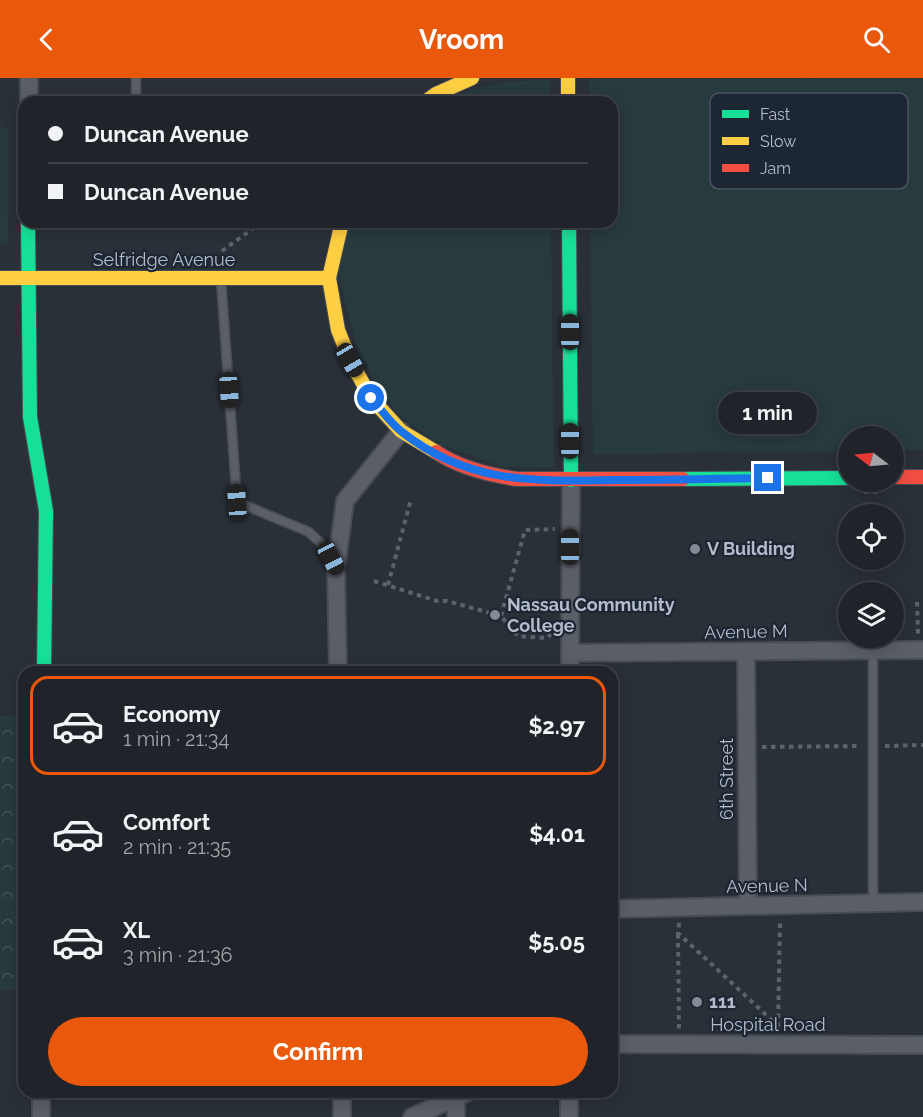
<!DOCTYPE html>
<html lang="en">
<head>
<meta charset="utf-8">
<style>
  :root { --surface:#20242a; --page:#282c32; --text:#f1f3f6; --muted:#a2a4a8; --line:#3d4147; --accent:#ea580c }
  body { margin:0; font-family:Raleway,sans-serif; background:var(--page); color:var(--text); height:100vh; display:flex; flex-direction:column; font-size:22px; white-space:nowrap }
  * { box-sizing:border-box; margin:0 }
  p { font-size:20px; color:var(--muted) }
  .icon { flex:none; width:33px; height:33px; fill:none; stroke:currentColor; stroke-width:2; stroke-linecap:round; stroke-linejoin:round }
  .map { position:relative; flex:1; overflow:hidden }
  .details { position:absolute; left:18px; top:588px; width:600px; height:432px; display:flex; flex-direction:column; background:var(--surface); border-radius:18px; box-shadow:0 3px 15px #0003,0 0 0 2px var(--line) }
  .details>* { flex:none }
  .top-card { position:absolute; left:18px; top:18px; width:600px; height:132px; border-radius:18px; box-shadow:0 3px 15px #0003,0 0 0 2px var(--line); display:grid; align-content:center; height:132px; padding:0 30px; background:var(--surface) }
  .needle { width:39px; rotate:286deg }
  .buttons { position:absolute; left:838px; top:348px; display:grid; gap:12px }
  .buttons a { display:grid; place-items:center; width:66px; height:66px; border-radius:50%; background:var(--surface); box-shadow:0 3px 15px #0003,0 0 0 2px var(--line); font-size:30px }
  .end { position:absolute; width:27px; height:27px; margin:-14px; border:8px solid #1a73e8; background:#fff; box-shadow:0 0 0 3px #fff }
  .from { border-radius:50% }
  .bubble { position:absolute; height:42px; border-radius:21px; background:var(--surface); box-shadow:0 3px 15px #0003,0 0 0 2px var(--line); font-size:20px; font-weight:700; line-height:42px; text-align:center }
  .car { position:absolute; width:18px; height:36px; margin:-18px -9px; border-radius:8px; box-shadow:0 0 4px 2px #0007; background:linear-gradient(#222 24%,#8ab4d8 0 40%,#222 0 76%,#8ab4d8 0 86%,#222 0) }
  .top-card b { display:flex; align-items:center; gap:21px; height:57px; font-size:22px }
  .top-card b+b { border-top:2px solid var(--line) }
  .top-card i { width:15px; height:15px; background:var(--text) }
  ul { padding:10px 0 0; list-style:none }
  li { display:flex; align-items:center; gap:18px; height:99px; margin:0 12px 9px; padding:0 18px; border:3px solid transparent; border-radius:18px }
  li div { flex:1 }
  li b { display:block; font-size:22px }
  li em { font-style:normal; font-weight:700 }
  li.on { border-color:var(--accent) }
  li>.icon { width:54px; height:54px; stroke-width:1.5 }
  .primary-button { display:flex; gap:12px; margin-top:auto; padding:12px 30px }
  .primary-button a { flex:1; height:69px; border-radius:36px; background:var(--accent); color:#fff; font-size:24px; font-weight:700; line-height:69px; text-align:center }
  header { display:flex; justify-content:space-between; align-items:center; height:78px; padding:0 30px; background:var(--accent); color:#fff; font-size:27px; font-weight:700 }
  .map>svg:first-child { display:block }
  .grass { fill:#273a3e }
  .forest { fill:url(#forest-crowns) }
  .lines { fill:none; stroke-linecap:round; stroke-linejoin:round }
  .lane-casing { stroke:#484c53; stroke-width:11 }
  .street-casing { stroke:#484c53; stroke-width:20 }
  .fast-casing { stroke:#484c53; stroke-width:16 }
  .slow-casing { stroke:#484c53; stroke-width:16 }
  .jam-casing { stroke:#484c53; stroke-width:16 }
  .path { stroke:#5d636a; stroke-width:4; stroke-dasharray:4.5 4.5; stroke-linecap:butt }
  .lane { stroke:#5a5e66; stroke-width:8 }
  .street { stroke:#5a5e66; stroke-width:16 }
  .fast { stroke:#16e098; stroke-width:14 }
  .slow { stroke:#ffcf43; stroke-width:14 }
  .jam { stroke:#f24e42; stroke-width:14 }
  .route { stroke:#1a73e8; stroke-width:8 }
  .poi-dot { fill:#848b96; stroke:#1d2633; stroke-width:2 }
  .labels { text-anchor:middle; stroke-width:4.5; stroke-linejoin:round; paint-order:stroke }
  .street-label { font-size:18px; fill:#b4bcc9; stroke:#1d2633 }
  .poi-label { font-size:18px; font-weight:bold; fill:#b4bcc9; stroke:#1d2633; text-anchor:start }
  .key { fill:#1d2633; stroke:#4a5360; stroke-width:1.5 }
  .key-label { font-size:16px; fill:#b4bcc9 }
</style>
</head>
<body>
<header><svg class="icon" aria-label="back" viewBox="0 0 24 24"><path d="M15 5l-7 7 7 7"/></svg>Vroom<svg class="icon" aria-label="search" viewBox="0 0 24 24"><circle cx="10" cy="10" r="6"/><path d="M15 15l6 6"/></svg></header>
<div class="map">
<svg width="923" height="1039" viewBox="0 0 923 1039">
  <defs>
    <pattern id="forest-crowns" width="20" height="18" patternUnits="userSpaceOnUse" patternTransform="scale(1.5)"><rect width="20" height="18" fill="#273a3e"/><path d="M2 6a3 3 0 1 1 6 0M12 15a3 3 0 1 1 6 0" fill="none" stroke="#445559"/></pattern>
  </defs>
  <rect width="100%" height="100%" fill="#2a3038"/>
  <path class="grass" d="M923 0V372H894V358H849V373L593 376 590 144H612V24H589V1Z
    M550 2V24H444C477 5 513 3 550 2Z
    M0 48 9 51 8 164 0 166Z
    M349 144H551L554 390 504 389 440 367 397 336 359 277 344 220 339 195Z"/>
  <path class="forest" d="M0 638H24V912H0Z"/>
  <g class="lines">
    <defs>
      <path id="lane" d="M136 0V24
        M221 202 237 424 309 454 325 469 333 485
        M873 572V825"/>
      <path id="street" d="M29 24V0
        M746 574 748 828
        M570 575 923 572
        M338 594 336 491 345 423 401 353
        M570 594 571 402
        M612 831 923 824
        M612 966 923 967
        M41 1014V1039
        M342 1014V1039
        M456 1014V1039
        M569 1014V1039
        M412 1039 468 1014"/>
      <path id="fast" d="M28 144 30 339 46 433 44 594
        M569 144 571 402
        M683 401 849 400"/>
      <path id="slow" d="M568 0V24
        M425 24 436 16 472 0
        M342 144 329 200 338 252 350 282 371 320 401 353 436 374
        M0 200H329"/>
      <path id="jam" d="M436 374C460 390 489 397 517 401H683
        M894 399H923"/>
    </defs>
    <use href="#lane" class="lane-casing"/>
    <use href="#street" class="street-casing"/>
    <use href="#fast" class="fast-casing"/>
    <use href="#slow" class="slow-casing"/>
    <use href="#jam" class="jam-casing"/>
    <path class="path" d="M222 173 262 144
      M864 414H880
      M374 503 437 523H447L501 538 518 558 546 560 554 554
      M388 507 411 421
      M917 524 918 556
      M501 538 525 452 555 451
      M885 668 923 667
      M762 669 860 668
      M679 845 678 855 778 948
      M678 856 679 951
      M778 949 780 843"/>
    <use href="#lane" class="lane"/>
    <use href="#street" class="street"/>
    <use href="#fast" class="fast"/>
    <use href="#slow" class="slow"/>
    <use href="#jam" class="jam"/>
  </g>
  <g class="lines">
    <path class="route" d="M371 320C381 331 390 345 402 354 469 407 536 403 616 402 667 402 717 401 768 400"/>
  </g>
  <g class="poi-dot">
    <circle cx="695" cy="471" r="6"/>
    <circle cx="495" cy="537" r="6"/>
    <circle cx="697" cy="924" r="6"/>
  </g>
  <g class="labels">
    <g class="street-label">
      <text x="164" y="188">Selfridge Avenue</text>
      <text transform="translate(746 554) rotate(-1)" y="6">Avenue M</text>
      <text transform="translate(727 701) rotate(-90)" y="6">6th Street</text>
      <text transform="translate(767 808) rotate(-1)" y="6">Avenue N</text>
      <text x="768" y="953">Hospital Road</text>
    </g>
    <g class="poi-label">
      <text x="707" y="477">V Building</text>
      <text x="507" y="533">Nassau Community<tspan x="507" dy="21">College</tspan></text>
      <text x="709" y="930">111</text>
    </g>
  </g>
  <rect x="710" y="15" width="198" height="96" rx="9" class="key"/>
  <rect x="722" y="32" width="27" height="8" fill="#16e098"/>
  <rect x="722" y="59" width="27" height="8" fill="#ffcf43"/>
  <rect x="722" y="86" width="27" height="8" fill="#f24e42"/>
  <g class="key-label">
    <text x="760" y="42">Fast</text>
    <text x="760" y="69">Slow</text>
    <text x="760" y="96">Jam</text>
  </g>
</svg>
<div class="buttons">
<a><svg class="needle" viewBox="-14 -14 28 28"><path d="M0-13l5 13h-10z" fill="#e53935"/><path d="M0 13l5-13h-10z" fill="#a2a4a8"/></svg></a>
<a><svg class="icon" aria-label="locate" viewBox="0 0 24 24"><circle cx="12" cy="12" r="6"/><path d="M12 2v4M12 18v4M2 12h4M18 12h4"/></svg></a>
<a><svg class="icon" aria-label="layers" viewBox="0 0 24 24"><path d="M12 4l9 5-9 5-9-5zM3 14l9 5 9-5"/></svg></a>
</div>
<i class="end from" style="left:371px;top:320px"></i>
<i class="end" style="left:768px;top:400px"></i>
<div class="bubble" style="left:718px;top:314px;width:99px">1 min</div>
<i class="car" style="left:570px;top:254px;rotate:0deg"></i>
<i class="car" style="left:350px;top:282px;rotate:150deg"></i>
<i class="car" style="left:229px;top:312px;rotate:176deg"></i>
<i class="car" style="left:570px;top:363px;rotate:0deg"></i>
<i class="car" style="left:237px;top:424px;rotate:356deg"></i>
<i class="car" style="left:570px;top:469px;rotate:0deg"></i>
<i class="car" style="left:331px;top:480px;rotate:152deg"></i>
<div class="top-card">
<b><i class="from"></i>Duncan Avenue</b>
<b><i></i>Duncan Avenue</b>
</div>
<section class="details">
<ul>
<li class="on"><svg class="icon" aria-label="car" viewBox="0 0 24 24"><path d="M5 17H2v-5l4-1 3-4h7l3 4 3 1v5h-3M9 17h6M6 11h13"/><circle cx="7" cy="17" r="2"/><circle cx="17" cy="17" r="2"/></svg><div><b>Economy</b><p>1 min · 21:34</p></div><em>$2.97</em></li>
<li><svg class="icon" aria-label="car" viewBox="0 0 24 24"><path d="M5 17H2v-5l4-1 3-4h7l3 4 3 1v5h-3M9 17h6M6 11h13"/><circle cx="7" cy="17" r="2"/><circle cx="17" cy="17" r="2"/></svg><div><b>Comfort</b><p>2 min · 21:35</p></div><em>$4.01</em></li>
<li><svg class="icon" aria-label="car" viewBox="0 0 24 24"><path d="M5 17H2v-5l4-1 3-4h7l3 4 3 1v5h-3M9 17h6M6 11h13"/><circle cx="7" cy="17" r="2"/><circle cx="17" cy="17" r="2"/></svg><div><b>XL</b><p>3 min · 21:36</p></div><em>$5.05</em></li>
</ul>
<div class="primary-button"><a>Confirm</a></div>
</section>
</div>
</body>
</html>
